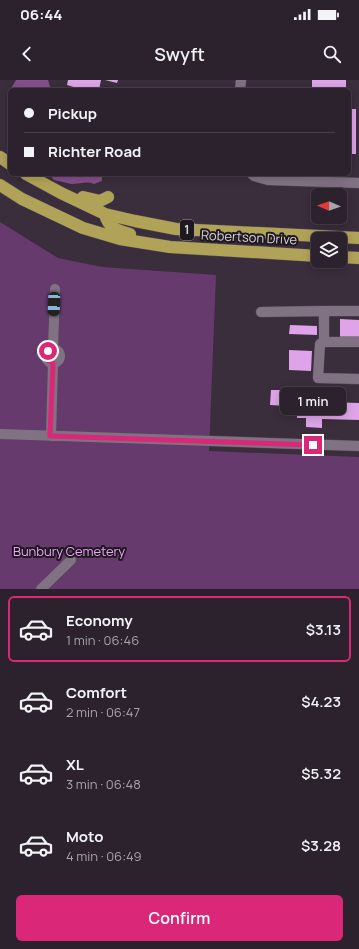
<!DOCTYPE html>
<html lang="en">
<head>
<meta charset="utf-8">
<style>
  :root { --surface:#2c222d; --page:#342a35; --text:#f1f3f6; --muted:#a6a4aa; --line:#483f49; --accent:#db2777 }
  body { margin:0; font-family:Manrope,sans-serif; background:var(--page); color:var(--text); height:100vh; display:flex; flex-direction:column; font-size:15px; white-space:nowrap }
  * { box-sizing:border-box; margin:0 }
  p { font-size:13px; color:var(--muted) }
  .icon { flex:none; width:22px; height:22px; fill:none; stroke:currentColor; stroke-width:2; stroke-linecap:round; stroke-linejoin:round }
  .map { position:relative; height:509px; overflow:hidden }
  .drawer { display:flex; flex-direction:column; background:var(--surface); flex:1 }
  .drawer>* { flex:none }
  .hud { position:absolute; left:8px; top:8px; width:343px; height:88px; border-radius:6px; box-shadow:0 2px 10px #0003,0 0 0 1px var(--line); display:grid; align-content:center; height:88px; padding:0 16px; background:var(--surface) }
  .needle { width:26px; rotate:272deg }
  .buttons { position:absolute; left:311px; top:108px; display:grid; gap:8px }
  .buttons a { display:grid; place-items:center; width:36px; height:36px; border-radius:6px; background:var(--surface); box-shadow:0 2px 10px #0003,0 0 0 1px var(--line); font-size:20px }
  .end { position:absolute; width:18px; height:18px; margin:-9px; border:5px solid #db2777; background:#fff; box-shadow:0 0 0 2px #fff }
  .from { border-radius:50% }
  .bubble { position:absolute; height:28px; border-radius:6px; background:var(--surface); box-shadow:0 2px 10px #0003,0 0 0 1px var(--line); font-size:13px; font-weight:600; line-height:28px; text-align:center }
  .car { position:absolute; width:12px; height:24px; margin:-12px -6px; border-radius:5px; box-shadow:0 0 3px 1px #0007; background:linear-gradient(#222 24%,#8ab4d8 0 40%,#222 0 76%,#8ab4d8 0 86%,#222 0) }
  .hud b { display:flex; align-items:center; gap:14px; height:38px; font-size:15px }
  .hud b+b { border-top:1px solid var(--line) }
  .hud i { width:10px; height:10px; background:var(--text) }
  ul { padding:7px 0 0; list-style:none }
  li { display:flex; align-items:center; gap:12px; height:66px; margin:0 8px 6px; padding:0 8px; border:2px solid transparent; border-radius:6px }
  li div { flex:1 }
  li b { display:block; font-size:15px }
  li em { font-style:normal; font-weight:600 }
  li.selected { border-color:var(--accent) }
  li>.icon { width:36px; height:36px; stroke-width:1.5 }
  .cta { display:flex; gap:8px; margin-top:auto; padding:8px 16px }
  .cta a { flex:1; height:46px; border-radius:6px; background:var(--accent); color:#fff; font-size:16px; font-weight:600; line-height:46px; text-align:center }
  .status { display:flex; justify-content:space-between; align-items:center; height:28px; padding:0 20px; background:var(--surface); direction:ltr }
  .status svg { height:11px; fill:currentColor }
  header { display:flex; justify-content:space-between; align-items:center; height:52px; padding:0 16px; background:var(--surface); font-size:18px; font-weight:600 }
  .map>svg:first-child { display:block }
  .green { fill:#673a6e }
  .forest { fill:#854e8d }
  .building { fill:#dea3e8 }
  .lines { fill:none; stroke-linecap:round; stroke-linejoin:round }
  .minor-casing { stroke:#554a57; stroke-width:11 }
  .highway-casing { stroke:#554a57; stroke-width:13 }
  .minor { stroke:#817283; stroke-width:10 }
  .highway { stroke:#b0a358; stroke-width:12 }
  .route { stroke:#db2777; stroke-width:5 }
  .labels { text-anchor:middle; stroke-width:4; stroke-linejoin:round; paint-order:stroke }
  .shield { fill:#1e181f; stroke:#a29ba3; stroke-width:1 }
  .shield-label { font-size:12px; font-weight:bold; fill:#dbd3dc }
  .street-label { font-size:13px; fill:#dbd3dc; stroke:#1e181f }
  .park-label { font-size:13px; fill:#f1a4fd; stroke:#1e181f }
</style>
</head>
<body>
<div class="status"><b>06:44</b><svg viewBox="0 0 49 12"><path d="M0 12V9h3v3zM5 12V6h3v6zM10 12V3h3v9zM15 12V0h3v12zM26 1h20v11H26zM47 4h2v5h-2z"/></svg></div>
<header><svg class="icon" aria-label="back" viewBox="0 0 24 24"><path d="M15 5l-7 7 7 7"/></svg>Swyft<svg class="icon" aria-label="search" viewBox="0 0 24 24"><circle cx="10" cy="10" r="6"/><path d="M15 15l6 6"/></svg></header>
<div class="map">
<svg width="359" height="509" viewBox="0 0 359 509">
  <rect width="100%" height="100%" fill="#3a2d3c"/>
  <path class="green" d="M0 142 58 178 102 187 216 195 209 371 359 377V509H0Z"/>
  <path class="forest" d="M16 0H48L51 10H10Z
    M49 94H102V101L94 104C85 100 76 106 67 103 63 102 59 101 54 100Z"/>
  <path class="building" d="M68 0H101L99 10H83L67 5Z
    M105 0H118L117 3Z
    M312 0H346V10H312Z
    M349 29H356V74H349Z
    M340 239 359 240V257H340Z
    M290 245 317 246V255L289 254Z
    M289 270 312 271 311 291 289 290Z
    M271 310H288L287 326 270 325Z
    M297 321 359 323V340L322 339V348L306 347V338H297Z"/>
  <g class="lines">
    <defs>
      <path id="minor" d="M240 10 241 0
        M252 94 254 96 268 100 359 103
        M359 231H324V262H359
        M261 232 324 231
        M324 262 320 264 318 298 359 299
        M53 269 55 209
        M46 276a7 7 0 1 1 14 0a7 7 0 1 1-14 0Z
        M0 354 359 366
        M51 356 53 283
        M41 509 71 480"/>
      <path id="highway" d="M0 77 10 84
        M26 94 61 113 105 134 135 141 176 149 359 158
        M0 105 22 119 83 148 120 159 170 167 318 176
        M83 117 100 121 108 117
        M105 134C108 148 118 151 130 154
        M340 177 359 178"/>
    </defs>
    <use href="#minor" class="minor-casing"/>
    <use href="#highway" class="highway-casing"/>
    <use href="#minor" class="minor"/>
    <use href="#highway" class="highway"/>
  </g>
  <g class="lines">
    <path class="route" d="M48 271 46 274 47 280 53 283 50 356 313 365"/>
  </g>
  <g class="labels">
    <rect class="shield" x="180" y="140" width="14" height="20" rx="3"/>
    <g class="shield-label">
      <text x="187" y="154">1</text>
    </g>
    <g class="street-label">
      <text transform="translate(249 157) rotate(3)" y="5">Robertson Drive</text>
    </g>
    <g class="park-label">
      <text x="69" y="476">Bunbury Cemetery</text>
    </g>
  </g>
</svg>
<div class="buttons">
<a><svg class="needle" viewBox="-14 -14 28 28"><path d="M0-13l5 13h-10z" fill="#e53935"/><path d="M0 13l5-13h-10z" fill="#a6a4aa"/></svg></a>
<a><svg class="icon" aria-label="layers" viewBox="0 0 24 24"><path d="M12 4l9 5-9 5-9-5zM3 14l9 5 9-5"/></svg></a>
</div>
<i class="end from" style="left:48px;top:271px"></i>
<i class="end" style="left:313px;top:365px"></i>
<div class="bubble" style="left:280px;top:307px;width:66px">1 min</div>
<i class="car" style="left:54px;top:224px;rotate:182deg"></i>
<div class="hud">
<b><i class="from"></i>Pickup</b>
<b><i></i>Richter Road</b>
</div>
</div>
<section class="drawer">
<ul>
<li class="selected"><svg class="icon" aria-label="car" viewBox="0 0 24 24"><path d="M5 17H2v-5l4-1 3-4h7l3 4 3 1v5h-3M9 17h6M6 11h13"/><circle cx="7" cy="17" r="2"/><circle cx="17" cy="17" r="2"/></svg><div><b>Economy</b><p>1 min · 06:46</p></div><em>$3.13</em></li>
<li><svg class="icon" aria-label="car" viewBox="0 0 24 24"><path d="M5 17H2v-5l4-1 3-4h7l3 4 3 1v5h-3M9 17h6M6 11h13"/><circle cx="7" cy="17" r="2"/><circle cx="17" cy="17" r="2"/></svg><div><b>Comfort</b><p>2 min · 06:47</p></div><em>$4.23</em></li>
<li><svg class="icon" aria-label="car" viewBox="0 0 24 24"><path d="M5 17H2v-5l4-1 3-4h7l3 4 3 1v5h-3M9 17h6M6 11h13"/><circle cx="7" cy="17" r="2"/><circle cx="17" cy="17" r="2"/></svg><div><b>XL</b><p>3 min · 06:48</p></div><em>$5.32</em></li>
<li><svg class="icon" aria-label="car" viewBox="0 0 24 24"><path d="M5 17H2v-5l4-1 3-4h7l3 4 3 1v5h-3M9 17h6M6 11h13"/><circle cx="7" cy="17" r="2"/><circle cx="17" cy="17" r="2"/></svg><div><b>Moto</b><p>4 min · 06:49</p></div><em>$3.28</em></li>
</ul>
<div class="cta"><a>Confirm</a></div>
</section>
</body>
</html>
